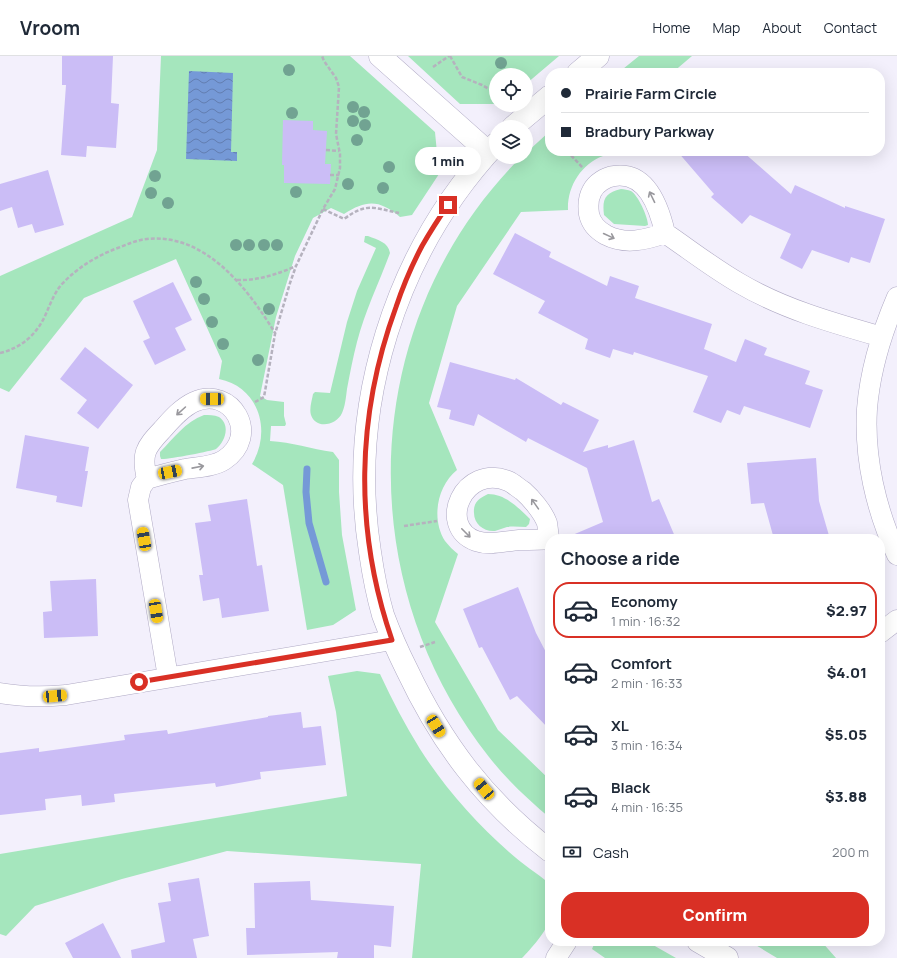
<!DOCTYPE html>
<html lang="en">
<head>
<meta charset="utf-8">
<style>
  :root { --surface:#fff; --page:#f6f6f7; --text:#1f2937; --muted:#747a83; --line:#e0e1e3; --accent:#d93025 }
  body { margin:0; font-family:Manrope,sans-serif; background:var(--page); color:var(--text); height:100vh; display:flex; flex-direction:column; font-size:15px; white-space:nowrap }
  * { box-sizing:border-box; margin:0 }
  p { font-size:13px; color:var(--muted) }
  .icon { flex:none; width:22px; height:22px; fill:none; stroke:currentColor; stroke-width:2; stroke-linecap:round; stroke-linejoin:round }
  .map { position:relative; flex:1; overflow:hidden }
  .side { position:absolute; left:545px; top:478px; width:340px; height:412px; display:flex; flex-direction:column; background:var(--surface); border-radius:16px; box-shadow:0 4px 16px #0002 }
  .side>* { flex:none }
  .top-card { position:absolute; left:545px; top:12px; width:340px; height:88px; border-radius:16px; box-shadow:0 4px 16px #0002; display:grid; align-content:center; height:88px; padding:0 16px; background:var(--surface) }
  .tools { position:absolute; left:489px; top:12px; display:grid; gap:8px }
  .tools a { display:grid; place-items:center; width:44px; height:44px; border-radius:50%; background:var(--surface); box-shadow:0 4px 16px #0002; font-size:20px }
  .end { position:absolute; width:18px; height:18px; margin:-9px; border:5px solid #d93025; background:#fff; box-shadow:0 0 0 2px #fff }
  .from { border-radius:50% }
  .bubble { position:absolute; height:28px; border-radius:14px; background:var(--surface); box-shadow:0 4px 16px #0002; font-size:13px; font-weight:800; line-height:28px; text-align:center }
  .car { position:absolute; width:12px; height:24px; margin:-12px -6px; border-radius:5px; box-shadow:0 0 3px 1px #0007; background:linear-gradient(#f5c518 24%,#345 0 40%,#f5c518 0 76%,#345 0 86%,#f5c518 0) }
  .top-card b { display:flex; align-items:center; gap:14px; height:38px; font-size:15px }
  .top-card b+b { border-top:1px solid var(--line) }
  .top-card i { width:10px; height:10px; background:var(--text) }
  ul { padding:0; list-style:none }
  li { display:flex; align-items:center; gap:12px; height:56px; margin:0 8px 6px; padding:0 8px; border:2px solid transparent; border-radius:16px }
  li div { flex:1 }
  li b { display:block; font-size:15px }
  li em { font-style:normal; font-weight:800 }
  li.on { border-color:var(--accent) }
  li>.icon { width:36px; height:36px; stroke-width:1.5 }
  h2 { padding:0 16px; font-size:18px; line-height:48px }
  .pay { display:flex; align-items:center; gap:10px; height:44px; padding:0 16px; font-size:15px }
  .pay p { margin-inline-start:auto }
  .primary-button { display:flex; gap:8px; margin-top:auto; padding:8px 16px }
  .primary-button a { flex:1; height:46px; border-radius:16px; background:var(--accent); color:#fff; font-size:16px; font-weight:800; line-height:46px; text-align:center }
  header { display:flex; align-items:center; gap:24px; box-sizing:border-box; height:56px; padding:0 20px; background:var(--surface); border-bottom:1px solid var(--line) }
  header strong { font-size:19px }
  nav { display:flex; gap:22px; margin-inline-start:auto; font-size:14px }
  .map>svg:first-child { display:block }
  .green { fill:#a5e6bd }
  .water { fill:url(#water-waves) }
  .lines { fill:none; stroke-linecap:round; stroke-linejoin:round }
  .stream { stroke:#7599d7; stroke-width:7 }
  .building { fill:#cbbdf6 }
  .street-casing { stroke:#afa9c4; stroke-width:21 }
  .secondary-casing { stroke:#afa9c4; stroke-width:23 }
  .path { stroke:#b5b2be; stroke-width:2.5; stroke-dasharray:4 2; stroke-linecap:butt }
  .street { stroke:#fff; stroke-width:20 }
  .secondary { stroke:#fff; stroke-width:22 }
  .tree { fill:#71a392 }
  .oneway { stroke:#99989d }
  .route { stroke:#d93025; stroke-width:5 }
</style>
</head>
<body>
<header>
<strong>Vroom</strong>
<nav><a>Home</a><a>Map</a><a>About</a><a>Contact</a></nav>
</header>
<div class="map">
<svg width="897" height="902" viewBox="0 0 897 902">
  <defs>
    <pattern id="water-waves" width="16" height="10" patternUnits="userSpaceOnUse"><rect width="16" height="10" fill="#7599d7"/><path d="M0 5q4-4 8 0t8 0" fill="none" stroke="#617db0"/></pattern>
  </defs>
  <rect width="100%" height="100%" fill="#f3f0fc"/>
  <path class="green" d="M161 0H350L435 76 439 118 412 159 400 161C380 144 367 143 344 158L331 152 313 162 295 200 276 261 260 340 267 344 284 346V360L286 368 285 370H271L270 385C292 386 311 393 333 396L339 404V436L342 479 356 554 333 569 307 574 283 429 252 408C272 375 259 331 219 323L222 305 176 203 84 242 9 336 0 332V220L132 161 157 94Z
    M408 0H559L526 28V19H496V48H460Z
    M639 0H692L672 17H618Z
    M550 75V95H628V97C620 97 611 97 603 100 581 108 567 131 568 154L521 156 457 250 429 347 457 414C437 430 431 463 445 485 449 490 453 494 458 498L435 566 498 674 550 724V762C529 744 507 724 489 701 348 522 359 263 521 101H526V97Z
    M621 133C624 133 628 134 631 135 638 139 648 161 648 169L645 170 614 168 604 159C602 143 605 137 621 133Z
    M365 180H368C378 184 388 186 390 197 379 227 365 255 357 286 353 301 350 317 347 333 346 341 345 351 342 357 337 369 316 374 311 359 309 353 312 344 313 338L315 336 330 337 347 266 357 235 376 192 364 186Z
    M204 359C209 359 214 359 219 361 231 369 225 386 216 393 212 395 166 404 161 403L160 400V396C174 382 185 366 204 359Z
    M488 438C505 438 518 451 530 463L529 468 526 471C520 471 514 470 507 471 503 472 499 474 495 475 484 476 474 468 474 457 473 447 479 442 488 438Z
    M357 615 380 618C392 644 405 669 420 693 444 731 476 767 509 796 522 808 537 817 550 828 550 837 552 855 550 863 547 875 530 894 522 902H412L421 808 227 795 122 823 35 850 6 880 0 878V798L347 740 336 656 328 620Z
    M600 885H646L676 902H605L592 893 595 886Z
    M749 885H821L836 902H777Z"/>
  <path class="water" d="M189 15 233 17 231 96H237V105L186 103Z"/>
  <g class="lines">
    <path class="stream" d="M307 413 306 436 309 467 326 526"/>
  </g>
  <path class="building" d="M62 0H113L111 47 119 48 116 92 87 90 86 101 61 99 66 29H62Z
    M283 64 313 65V74L327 75 325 108H331L330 128 284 127V109H282Z
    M677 95H742L791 138 795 129 845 152V150L885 163 870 207 851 201 849 207 812 194 802 213 780 202 791 178 750 159 742 168 711 141 714 138Z
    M48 114 64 169 35 177 32 168 18 172 12 151 0 155V128Z
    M515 177 551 196 549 201 607 230 610 220 639 230 635 242 712 268 704 293 736 306 745 283 767 292 764 299 810 315 805 328 823 334 810 372 744 350 740 359 727 354 721 367 693 356 708 320 634 296 633 299 613 293 610 302 585 293 588 283 538 257 545 245 493 218Z
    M173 226 192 264 175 272 186 294 155 309 143 285 150 282 133 245Z
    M85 291 133 329 98 373 77 357 87 344 60 323Z
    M450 306 515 324 516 322 561 349 563 346 599 364 583 396 608 389V392L634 384 652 446 659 443 676 483H563L603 466 587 412 528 382 526 386 478 358 474 370 449 363 451 354 437 351Z
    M25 379 89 391 85 415H88L82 451 56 446 57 440 16 432Z
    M816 402 819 445 830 483H774L764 447 751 448 747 407Z
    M247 443 257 510 262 509 269 555 222 562 219 542 203 545 199 519H203L195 467 211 465 208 449Z
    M96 523 98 580 44 582 43 556 52 555 50 525Z
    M518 531 536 577 550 604V674L517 640 510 644 482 591 479 592 463 553Z
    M301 656 303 672 321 670 326 709 260 716 261 723 216 731 215 727 114 738 115 746 82 750 81 739 45 743 46 754 0 759V697L39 692V696L125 684 124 679 167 674 168 678 268 661V660Z
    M199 822 209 880 193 883 197 902H132L131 894 165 886 158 847 171 845 168 827Z
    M310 825 311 844 394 850 391 891 374 889V902H337L338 896 247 899 246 872H255L254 827Z
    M103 867 121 902H73L65 887Z"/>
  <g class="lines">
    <defs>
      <path id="street" d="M665 177C646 184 625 189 606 179 597 174 591 168 589 158 588 151 588 142 592 135 596 127 606 121 614 120 647 115 659 151 665 177 690 194 713 212 739 227 783 253 833 267 882 281
        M897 241C882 276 870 315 867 353 864 402 876 454 897 499
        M147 423C141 398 145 392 162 374 171 364 181 352 194 346 232 329 261 380 224 404 213 411 197 411 185 413 172 416 160 419 147 423L141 431 138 444 168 621
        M549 483C539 484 529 484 519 484 505 485 490 490 476 485 436 470 464 407 508 425 513 427 518 432 523 435 531 442 543 456 547 467 548 472 548 479 550 485
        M880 577 897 564
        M0 637C23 641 44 641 66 639L392 584
        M556 902 567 885"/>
      <path id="secondary" d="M380 0 488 96
        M578 17 598 0
        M513 71 550 40
        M496 88C395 196 347 350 370 496 373 517 377 538 383 559 390 578 398 596 407 614 442 688 485 745 550 795
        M698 885 727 902"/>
    </defs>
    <use href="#street" class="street-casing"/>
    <use href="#secondary" class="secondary-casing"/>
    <path class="path" d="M450 0 462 21 482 29 496 37
      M433 11 449 0
      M326 94 339 95
      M567 95 583 112
      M330 119H339
      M323 153 344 163C367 146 374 152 399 157
      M237 224C257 225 278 218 296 210
      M0 297C21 292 36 279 45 260 50 249 54 237 62 228 77 212 95 201 115 193 126 189 136 184 147 183 206 177 248 233 275 277
      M255 346 264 341 275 278 290 227 296 210 323 153 335 133 340 112V98L336 78 339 31 336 22 324 5 322 0
      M404 470 437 465
      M420 591 435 586"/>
    <use href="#street" class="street"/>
    <use href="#secondary" class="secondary"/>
  </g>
  <g class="tree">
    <circle cx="501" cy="7" r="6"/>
    <circle cx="289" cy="14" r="6"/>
    <circle cx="353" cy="51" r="6"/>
    <circle cx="364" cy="56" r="6"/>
    <circle cx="292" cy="57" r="6"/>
    <circle cx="353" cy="65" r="6"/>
    <circle cx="365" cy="69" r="6"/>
    <circle cx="357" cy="84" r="6"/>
    <circle cx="389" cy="111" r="6"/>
    <circle cx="155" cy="120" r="6"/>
    <circle cx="348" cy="128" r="6"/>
    <circle cx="383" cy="132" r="6"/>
    <circle cx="296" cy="136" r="6"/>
    <circle cx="151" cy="137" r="6"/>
    <circle cx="168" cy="147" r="6"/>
    <circle cx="236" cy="189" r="6"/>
    <circle cx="249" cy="189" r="6"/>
    <circle cx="264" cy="189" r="6"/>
    <circle cx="277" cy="189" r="6"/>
    <circle cx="196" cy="226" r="6"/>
    <circle cx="204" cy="243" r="6"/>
    <circle cx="269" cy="253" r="6"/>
    <circle cx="212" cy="266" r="6"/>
    <circle cx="223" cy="288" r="6"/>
    <circle cx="258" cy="304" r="6"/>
  </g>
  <defs><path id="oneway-shaft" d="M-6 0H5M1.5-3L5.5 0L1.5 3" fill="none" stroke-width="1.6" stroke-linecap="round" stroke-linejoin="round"/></defs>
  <g class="oneway">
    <use href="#oneway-shaft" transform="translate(652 141) rotate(-116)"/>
    <use href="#oneway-shaft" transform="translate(609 180) rotate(25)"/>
    <use href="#oneway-shaft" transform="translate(181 355) rotate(138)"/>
    <use href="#oneway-shaft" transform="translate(198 411) rotate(-11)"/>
    <use href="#oneway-shaft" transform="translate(535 448) rotate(-125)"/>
    <use href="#oneway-shaft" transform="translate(466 477) rotate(45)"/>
  </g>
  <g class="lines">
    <path class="route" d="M139 626 392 584C354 474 356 360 396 251 403 230 412 209 422 190 430 176 439 162 448 149"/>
  </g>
</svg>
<div class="tools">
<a><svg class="icon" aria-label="locate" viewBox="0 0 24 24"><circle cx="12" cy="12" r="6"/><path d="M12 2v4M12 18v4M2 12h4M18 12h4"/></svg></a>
<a><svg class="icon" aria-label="layers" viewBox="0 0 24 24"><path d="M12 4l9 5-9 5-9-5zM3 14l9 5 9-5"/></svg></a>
</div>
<i class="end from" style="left:139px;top:626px"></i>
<i class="end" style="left:448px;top:149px"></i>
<div class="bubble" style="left:415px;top:91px;width:66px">1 min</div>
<i class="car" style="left:212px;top:343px;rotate:271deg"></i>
<i class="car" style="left:170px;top:416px;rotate:79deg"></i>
<i class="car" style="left:144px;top:483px;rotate:350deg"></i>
<i class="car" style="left:156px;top:555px;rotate:171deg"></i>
<i class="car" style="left:55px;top:640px;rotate:85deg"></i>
<i class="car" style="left:436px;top:670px;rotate:148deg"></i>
<i class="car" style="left:484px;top:733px;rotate:320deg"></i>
<div class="top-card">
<b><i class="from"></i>Prairie Farm Circle</b>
<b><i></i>Bradbury Parkway</b>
</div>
<section class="side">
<h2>Choose a ride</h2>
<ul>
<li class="on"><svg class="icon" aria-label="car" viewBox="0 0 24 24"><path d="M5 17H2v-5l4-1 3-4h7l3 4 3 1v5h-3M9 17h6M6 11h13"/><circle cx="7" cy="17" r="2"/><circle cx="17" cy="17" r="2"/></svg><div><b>Economy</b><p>1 min · 16:32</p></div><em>$2.97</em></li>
<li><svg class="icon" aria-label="car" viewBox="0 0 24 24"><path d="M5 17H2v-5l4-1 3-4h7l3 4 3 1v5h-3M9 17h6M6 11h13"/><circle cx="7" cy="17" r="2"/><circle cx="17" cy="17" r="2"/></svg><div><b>Comfort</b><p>2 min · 16:33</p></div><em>$4.01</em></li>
<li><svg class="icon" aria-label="car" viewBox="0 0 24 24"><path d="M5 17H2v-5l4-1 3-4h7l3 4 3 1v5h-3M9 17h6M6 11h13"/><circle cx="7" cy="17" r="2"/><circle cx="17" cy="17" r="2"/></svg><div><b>XL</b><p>3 min · 16:34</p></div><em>$5.05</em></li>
<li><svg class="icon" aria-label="car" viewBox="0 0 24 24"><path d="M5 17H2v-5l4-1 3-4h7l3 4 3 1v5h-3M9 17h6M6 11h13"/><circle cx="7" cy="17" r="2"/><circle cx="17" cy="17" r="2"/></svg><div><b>Black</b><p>4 min · 16:35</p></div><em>$3.88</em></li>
</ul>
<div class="pay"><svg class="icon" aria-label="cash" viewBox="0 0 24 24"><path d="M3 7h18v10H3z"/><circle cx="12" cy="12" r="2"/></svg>Cash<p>200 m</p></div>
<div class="primary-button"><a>Confirm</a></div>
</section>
</div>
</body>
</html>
